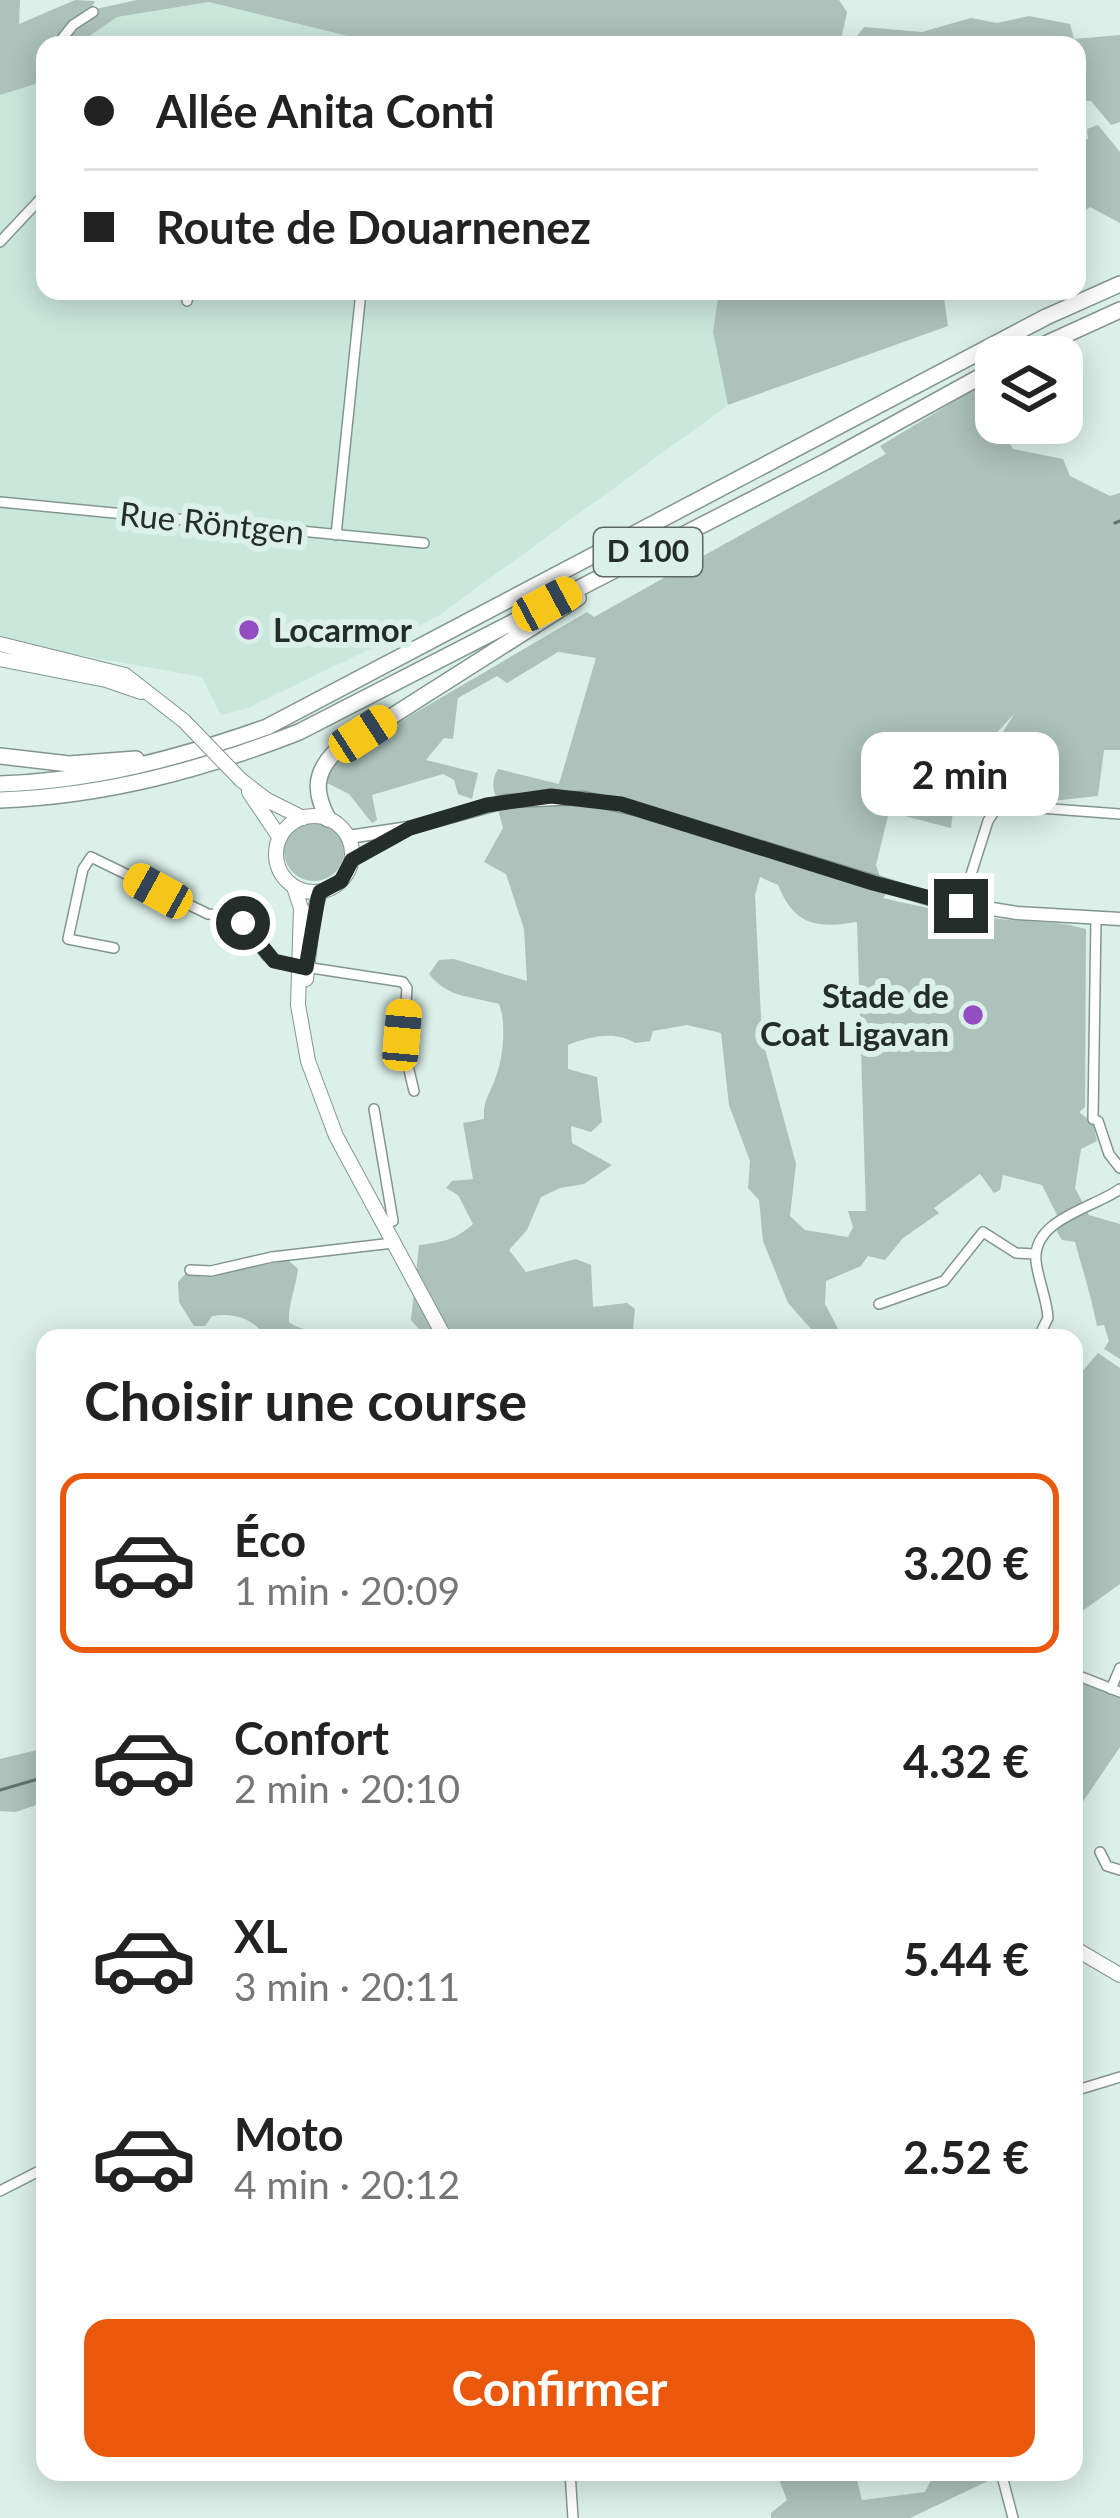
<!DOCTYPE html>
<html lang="fr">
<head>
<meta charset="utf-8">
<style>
  :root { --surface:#fff; --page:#f2f2f2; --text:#222; --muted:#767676; --line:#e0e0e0; --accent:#ea580c }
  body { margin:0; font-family:Lato,sans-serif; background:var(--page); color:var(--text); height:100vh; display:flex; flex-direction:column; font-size:45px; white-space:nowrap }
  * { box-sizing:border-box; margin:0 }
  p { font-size:39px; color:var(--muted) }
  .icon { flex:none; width:66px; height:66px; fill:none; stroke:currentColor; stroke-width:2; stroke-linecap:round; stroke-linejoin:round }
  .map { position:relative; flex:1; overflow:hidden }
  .sheet { position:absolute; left:36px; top:1329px; width:1047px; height:1152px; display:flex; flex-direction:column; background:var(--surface); border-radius:24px; box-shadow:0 6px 30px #0003 }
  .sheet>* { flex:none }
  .guide { position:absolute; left:36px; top:36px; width:1050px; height:264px; border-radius:24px; box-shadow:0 6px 30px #0003; display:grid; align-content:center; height:264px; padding:0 48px; background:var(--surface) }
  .fabs { position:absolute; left:975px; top:336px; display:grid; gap:24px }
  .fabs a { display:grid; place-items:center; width:108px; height:108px; border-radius:24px; background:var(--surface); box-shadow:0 6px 30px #0003; font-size:60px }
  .end { position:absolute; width:54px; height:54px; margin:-27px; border:15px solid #252d2a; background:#fff; box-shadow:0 0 0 6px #fff }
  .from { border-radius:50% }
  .bubble { position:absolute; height:84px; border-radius:24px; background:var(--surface); box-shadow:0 6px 30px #0003; font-size:39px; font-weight:700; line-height:84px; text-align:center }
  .car { position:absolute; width:36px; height:72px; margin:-36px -18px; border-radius:15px; box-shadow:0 0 9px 3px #0007; background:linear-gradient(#f5c518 24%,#345 0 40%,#f5c518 0 76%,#345 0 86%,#f5c518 0) }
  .guide b { display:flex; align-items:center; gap:42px; height:114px; font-size:45px }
  .guide b+b { border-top:3px solid var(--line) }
  .guide i { width:30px; height:30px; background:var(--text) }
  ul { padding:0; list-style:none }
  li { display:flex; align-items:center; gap:36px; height:180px; margin:0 24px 18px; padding:0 24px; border:6px solid transparent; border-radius:24px }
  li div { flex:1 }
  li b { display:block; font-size:45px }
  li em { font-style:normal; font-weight:700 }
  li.current { border-color:var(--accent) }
  li>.icon { width:108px; height:108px; stroke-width:1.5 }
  h2 { padding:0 48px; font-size:54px; line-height:144px }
  .cta { display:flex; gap:24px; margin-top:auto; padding:24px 48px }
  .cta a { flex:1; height:138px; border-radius:24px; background:var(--accent); color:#fff; font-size:48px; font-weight:700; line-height:138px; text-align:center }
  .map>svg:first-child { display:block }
  .built { fill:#cae7dc }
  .green { fill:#acc2ba; fill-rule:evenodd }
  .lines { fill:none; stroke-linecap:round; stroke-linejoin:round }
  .stream { stroke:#5d776d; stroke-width:3 }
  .minor-casing { stroke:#82968e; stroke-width:12 }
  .secondary-casing { stroke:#82968e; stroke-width:15 }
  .primary-casing { stroke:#82968e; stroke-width:16 }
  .trunk-casing { stroke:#82968e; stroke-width:18 }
  .minor { stroke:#fff; stroke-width:9 }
  .secondary { stroke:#fff; stroke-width:12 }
  .primary { stroke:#fff; stroke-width:14 }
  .trunk { stroke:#fff; stroke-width:15 }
  .primary-bridge-casing { stroke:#82968e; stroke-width:16; stroke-linecap:butt }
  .primary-bridge { stroke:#fff; stroke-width:14 }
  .route { stroke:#252d2a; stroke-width:15 }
  .poi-dot { fill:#954ec2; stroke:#dbf0e8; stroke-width:4.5 }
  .labels { text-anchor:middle; stroke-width:12; stroke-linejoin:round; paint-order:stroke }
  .shield { fill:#dbf0e8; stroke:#5c6863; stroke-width:3 }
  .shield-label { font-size:30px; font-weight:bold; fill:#252d2a }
  .street-label { font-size:33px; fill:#252d2a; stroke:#dbf0e8 }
  .poi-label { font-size:33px; font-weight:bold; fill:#252d2a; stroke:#dbf0e8; text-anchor:start }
</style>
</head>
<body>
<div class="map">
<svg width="1120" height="2518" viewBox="0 0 1120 2518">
  <rect width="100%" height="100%" fill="#dbf0e8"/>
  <path class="built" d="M209 2 227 3 385 45H76L117 17Z
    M45 81V291H719L713 332 728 405 438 616 248 708 221 715 202 677 0 641V95Z"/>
  <path class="green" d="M0 0H20L19 24 75 0 95 1 91 10 137 0H839L847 12 840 45H385L209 2 117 17 76 45H45V81L0 95Z
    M1029 16 1070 24 1074 39 1120 35V122L1111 125 1091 101H1077V45H859L853 41 864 27 922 32 971 18 997 23Z
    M1098 125 1120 152V223L1090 207 1077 217V139H1088L1087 129Z
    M719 291H943L948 326 728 405 713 332Z
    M981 385 986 405 1013 449 1063 459 1070 476 1110 496 1120 493V750H1104L1098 796 1042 802 962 795 1015 713 957 776 951 828 889 812 876 865 886 894 883 898C925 908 966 916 1009 920 1036 922 1059 921 1086 929L1085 1107 1079 1112 1093 1123 1097 1141 1081 1149 1075 1188 1089 1215 1120 1224V1359L1104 1349 1109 1341 1104 1325 1097 1326C1091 1296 1083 1271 1075 1242L1062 1240 1056 1230 1062 1225 1042 1185 1003 1175 1000 1190 994 1193 980 1174 934 1208 939 1213 903 1238 885 1260 868 1256 861 1266 826 1281 825 1304 843 1338H819L788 1303 763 1241 759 1200 748 1188 750 1161 729 1105 721 1033 687 1025 653 1031 650 1041 635 1043C615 1030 588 1037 568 1045V1069L597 1077 602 1122 591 1132 571 1126 572 1143 612 1165 584 1184 560 1188 541 1197 527 1230 509 1250 526 1272 576 1259 591 1265 593 1307 627 1303 635 1309 632 1338H426L411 1320 419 1245C442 1242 456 1240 473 1224L458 1195 446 1188 452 1181 473 1179 463 1123 484 1119C483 1102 488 1097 494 1082 503 1062 507 1024 499 1004 470 996 448 998 429 974L439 960 454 959 527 981 524 929 506 874 484 862 503 828 498 810 501 806C493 794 490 782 498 769L559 784 596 658 558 652 507 683 497 676 458 698 453 739 444 738 426 760 478 773 472 799 458 794 454 780 443 774 372 795 377 820 372 823 349 794 323 781 331 767 350 751 587 612 594 617 886 454 880 446ZM760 877 778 885C795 927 818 928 857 922L866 1211H848L853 1227 848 1237 805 1230 790 1216 796 1164 762 1038 755 895Z
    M284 851a30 30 0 1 1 60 0a30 30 0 1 1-60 0Z
    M288 1260 298 1269C296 1287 288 1304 289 1322 302 1332 317 1328 329 1338H267C253 1319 236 1312 212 1316L205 1326H194L179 1302 178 1282 185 1274 204 1277Z
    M1098 1353 1120 1368V1584L1074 1617V1381Z
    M1074 1679 1120 1695V1747L1082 1803 1074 1808Z
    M45 1748V1802L16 1812 0 1811V1759Z
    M776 2472H855L862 2500 925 2492 935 2472H1007L910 2518H771V2513L787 2500Z"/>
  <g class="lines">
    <path class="stream" d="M1115 523 1120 521
      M0 1790 45 1777"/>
    <defs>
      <path id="minor" d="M57 45 73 25 93 12
        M0 242 45 194
        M187 301 189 291
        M0 502 424 543
        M336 535 361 291
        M961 906 988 821 998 805 1120 814
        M114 948 68 939 83 869 91 857 208 914 235 916 267 956 279 963 403 982 407 988 403 1045 414 1091
        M374 1109 393 1221 384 1225
        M1093 1119 1096 917
        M1098 1121 1109 1154 1120 1168
        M190 1270 211 1271 272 1257 393 1243
        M879 1304 944 1281 983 1232 1016 1253 1036 1254
        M1038 1338 1048 1318C1047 1299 1038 1280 1036 1261 1032 1219 1094 1208 1120 1189
        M1074 1674 1120 1692
        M1111 1689 1120 1668
        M1100 1852 1107 1866 1120 1870
        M1074 2091 1120 2077
        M0 2191 45 2168
        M570 2472 573 2518
        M1001 2472 1013 2518"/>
      <path id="secondary" d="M348 837 409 828 507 801 584 798 640 810 930 899 1017 913 1120 919
        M352 860 398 834"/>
      <path id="primary" d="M0 644 125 675 184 721
        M0 659 106 680 141 692
        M241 780 267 800 303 818
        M249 792 280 838
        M276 854a38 38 0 1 1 76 0a38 38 0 1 1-76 0Z
        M294 887 301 908 298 1005 308 1061 336 1136 445 1338
        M306 979 313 916 320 892
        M1074 1948 1120 1975"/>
      <path id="trunk" d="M1017 357 1120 310
        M0 756 69 764 136 759
        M0 784C94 781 179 758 267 727L1046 317 1120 284
        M0 800C105 796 202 770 299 732L825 462 996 368
        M328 819C315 794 313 775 334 753L578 598"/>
    </defs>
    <use href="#minor" class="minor-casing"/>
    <use href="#secondary" class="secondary-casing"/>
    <use href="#primary" class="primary-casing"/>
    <use href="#trunk" class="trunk-casing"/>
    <use href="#minor" class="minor"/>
    <use href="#secondary" class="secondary"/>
    <use href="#primary" class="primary"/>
    <use href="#trunk" class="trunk"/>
    <defs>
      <path id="primary-bridge" d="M184 721 241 780"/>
    </defs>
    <use href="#primary-bridge" class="primary-bridge-casing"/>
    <use href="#primary-bridge" class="primary-bridge"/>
  </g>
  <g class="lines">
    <path class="route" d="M243 923 274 961 306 968 318 898 320 892 341 881 352 860 410 828 487 805 551 796 621 804 873 883 961 906"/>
  </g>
  <g class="poi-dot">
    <circle cx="249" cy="630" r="12"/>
    <circle cx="973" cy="1015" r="12"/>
  </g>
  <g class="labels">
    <rect class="shield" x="594" y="528" width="108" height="48" rx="9"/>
    <g class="shield-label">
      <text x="648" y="562">D 100</text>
    </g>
    <g class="street-label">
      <text transform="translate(212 523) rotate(6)" y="12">Rue Röntgen</text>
    </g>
    <g class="poi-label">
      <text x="273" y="642">Locarmor</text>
      <text x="949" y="1008" text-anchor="end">Stade de<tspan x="949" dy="38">Coat Ligavan</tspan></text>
    </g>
  </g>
</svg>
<div class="fabs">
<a><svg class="icon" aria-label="layers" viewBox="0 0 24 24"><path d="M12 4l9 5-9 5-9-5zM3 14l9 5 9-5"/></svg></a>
</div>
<i class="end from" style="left:243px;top:923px"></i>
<i class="end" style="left:961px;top:906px"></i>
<div class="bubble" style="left:861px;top:732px;width:198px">2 min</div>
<i class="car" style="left:547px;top:604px;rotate:62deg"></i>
<i class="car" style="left:363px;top:734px;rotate:57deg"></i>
<i class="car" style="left:158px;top:891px;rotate:299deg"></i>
<i class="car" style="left:402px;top:1035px;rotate:5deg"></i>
<div class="guide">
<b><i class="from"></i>Allée Anita Conti</b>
<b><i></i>Route de Douarnenez</b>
</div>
<section class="sheet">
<h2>Choisir une course</h2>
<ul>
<li class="current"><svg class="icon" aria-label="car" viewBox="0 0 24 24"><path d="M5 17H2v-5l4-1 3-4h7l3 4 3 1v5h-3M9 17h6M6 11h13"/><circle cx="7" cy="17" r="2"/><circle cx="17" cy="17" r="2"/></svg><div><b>Éco</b><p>1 min · 20:09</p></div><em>3.20 €</em></li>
<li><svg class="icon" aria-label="car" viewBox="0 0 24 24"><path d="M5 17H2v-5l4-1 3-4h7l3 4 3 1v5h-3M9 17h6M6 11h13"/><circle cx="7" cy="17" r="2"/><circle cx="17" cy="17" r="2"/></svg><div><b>Confort</b><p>2 min · 20:10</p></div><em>4.32 €</em></li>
<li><svg class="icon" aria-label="car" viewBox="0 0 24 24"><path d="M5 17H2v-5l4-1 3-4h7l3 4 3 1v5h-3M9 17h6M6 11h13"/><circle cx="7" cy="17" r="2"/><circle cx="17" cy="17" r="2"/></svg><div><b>XL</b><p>3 min · 20:11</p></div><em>5.44 €</em></li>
<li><svg class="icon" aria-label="car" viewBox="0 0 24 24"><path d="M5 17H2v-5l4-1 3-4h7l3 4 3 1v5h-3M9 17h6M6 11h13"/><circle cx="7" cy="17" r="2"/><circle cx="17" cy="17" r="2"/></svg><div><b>Moto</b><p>4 min · 20:12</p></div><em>2.52 €</em></li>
</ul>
<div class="cta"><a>Confirmer</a></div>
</section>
</div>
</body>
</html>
